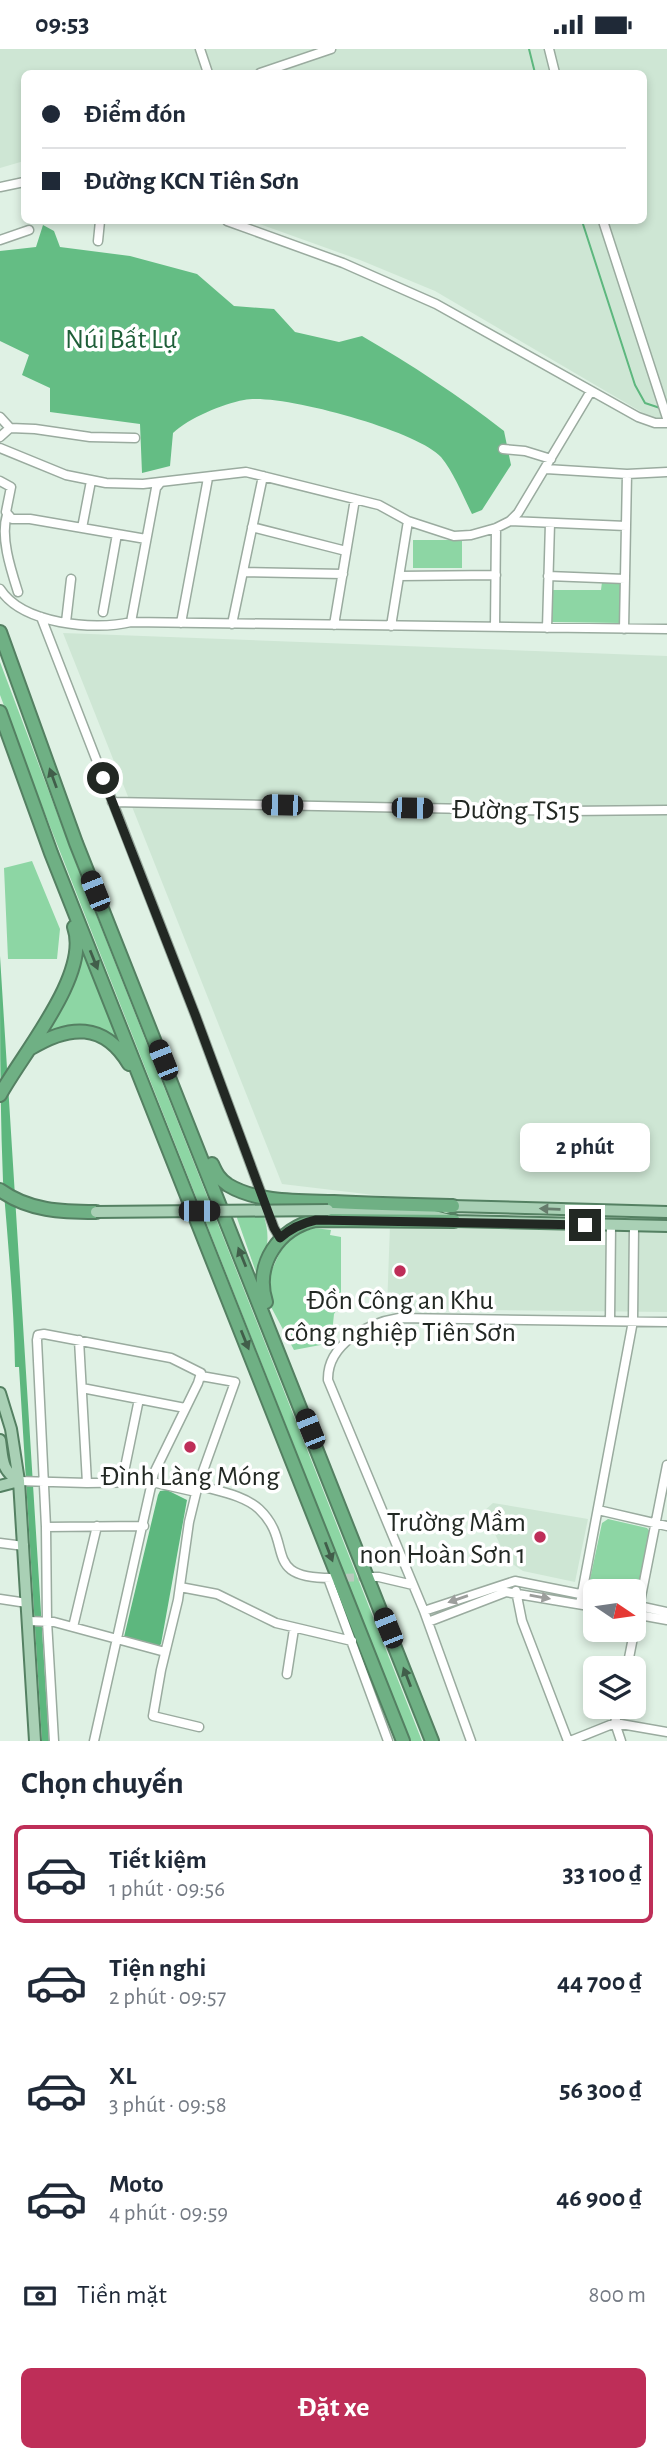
<!DOCTYPE html>
<html lang="vi">
<head>
<meta charset="utf-8">
<style>
  :root { --surface:#fff; --page:#f2f2f3; --text:#1f2937; --muted:#747a83; --line:#e0e1e3; --accent:#be2e58 }
  body { margin:0; font-family:"Alegreya Sans",sans-serif; background:var(--page); color:var(--text); height:100vh; display:flex; flex-direction:column; font-size:26px; white-space:nowrap }
  * { box-sizing:border-box; margin:0 }
  p { font-size:23px; color:var(--muted) }
  .icon { flex:none; width:38px; height:38px; fill:none; stroke:currentColor; stroke-width:2; stroke-linecap:round; stroke-linejoin:round }
  .map { position:relative; height:1692px; overflow:hidden }
  .details { display:flex; flex-direction:column; background:var(--surface); flex:1 }
  .details>* { flex:none }
  .top-card { position:absolute; left:21px; top:21px; width:626px; height:154px; border-radius:10px; box-shadow:0 4px 10px #0003; display:grid; align-content:center; height:154px; padding:0 21px; background:var(--surface) }
  .needle { width:46px; rotate:103deg }
  .controls { position:absolute; left:583px; top:1530px; display:grid; gap:14px }
  .controls a { display:grid; place-items:center; width:63px; height:63px; border-radius:10px; background:var(--surface); box-shadow:0 4px 10px #0003; font-size:35px }
  .end { position:absolute; width:32px; height:32px; margin:-16px; border:9px solid #222823; background:#fff; box-shadow:0 0 0 4px #fff }
  .from { border-radius:50% }
  .bubble { position:absolute; height:49px; border-radius:10px; background:var(--surface); box-shadow:0 4px 10px #0003; font-size:23px; font-weight:700; line-height:49px; text-align:center }
  .car { position:absolute; width:21px; height:42px; margin:-21px -10px; border-radius:9px; box-shadow:0 0 5px 2px #0007; background:linear-gradient(#222 24%,#8ab4d8 0 40%,#222 0 76%,#8ab4d8 0 86%,#222 0) }
  .top-card b { display:flex; align-items:center; gap:24px; height:66px; font-size:26px }
  .top-card b+b { border-top:2px solid var(--line) }
  .top-card i { width:18px; height:18px; background:var(--text) }
  ul { padding:0; list-style:none }
  li { display:flex; align-items:center; gap:21px; height:98px; margin:0 14px 10px; padding:0 7px; border:4px solid transparent; border-radius:10px }
  li div { flex:1 }
  li b { display:block; font-size:26px }
  li em { font-style:normal; font-weight:700 }
  li.selected { border-color:var(--accent) }
  li>.icon { width:63px; height:63px; stroke-width:1.5 }
  h2 { padding:0 21px; font-size:32px; line-height:84px }
  .pay { display:flex; align-items:center; gap:18px; height:77px; padding:0 21px; font-size:26px }
  .pay p { margin-inline-start:auto }
  .button { display:flex; gap:14px; margin-top:auto; padding:14px 21px }
  .button a { flex:1; height:80px; border-radius:10px; background:var(--accent); color:#fff; font-size:28px; font-weight:700; line-height:80px; text-align:center }
  .status { display:flex; justify-content:space-between; align-items:center; height:49px; padding:0 35px; background:var(--surface); direction:ltr }
  .status svg { height:19px; fill:currentColor }
  .map>svg:first-child { display:block }
  .built { fill:#cee6d4 }
  .green { fill:#8dd6a4 }
  .forest { fill:#64bd84 }
  .water { fill:#5db77e }
  .lines { fill:none; stroke-linecap:round; stroke-linejoin:round }
  .stream { stroke:#5db77e; stroke-width:2 }
  .minor-tunnel { stroke:#b9c9bd; stroke-width:8; stroke-dasharray:8 4; stroke-linecap:butt }
  .minor-casing { stroke:#9aab9f; stroke-width:11 }
  .major-casing { stroke:#548062; stroke-width:14 }
  .highway-casing { stroke:#548062; stroke-width:16 }
  .minor { stroke:#fff; stroke-width:8 }
  .major { stroke:#a9d0b5; stroke-width:10 }
  .highway { stroke:#6fb084; stroke-width:12 }
  .major-bridge-casing { stroke:#548062; stroke-width:14; stroke-linecap:butt }
  .major-bridge { stroke:#a9d0b5; stroke-width:10 }
  .oneway { fill:#415e4a }
  .oneway2 { fill:#667c6c }
  .oneway3 { fill:#9c9e9c }
  .route { stroke:#222823; stroke-width:9 }
  .poi-dot { fill:#be2e58; stroke:#fff; stroke-width:2.5 }
  .labels { text-anchor:middle; stroke-width:7; stroke-linejoin:round; paint-order:stroke }
  .park-label { font-size:28px; fill:#1f5f39; stroke:#fff }
  .street-label { font-size:28px; fill:#222823; stroke:#fff }
  .poi-label { font-size:28px; fill:#222823; stroke:#fff }
</style>
</head>
<body>
<div class="status"><b>09:53</b><svg viewBox="0 0 49 12"><path d="M0 12V9h3v3zM5 12V6h3v6zM10 12V3h3v9zM15 12V0h3v12zM26 1h20v11H26zM47 4h2v5h-2z"/></svg></div>
<div class="map">
<svg width="667" height="1692" viewBox="0 0 667 1692">
  <rect width="100%" height="100%" fill="#dff1e4"/>
  <path class="built" d="M0 0H667V378L435 242 360 211 251 172H644V24H24V112L0 119Z
    M63 584 667 607V1263L387 1260 391 1148 282 1135Z
    M493 1454 588 1470 575 1533 523 1522 514 1516 505 1506 484 1462Z"/>
  <path class="green" d="M413 491H462V519H413Z
    M602 533 622 534 621 574 552 573 553 541H601Z
    M0 613 80 825 422 1692H411L389 1638 42 757 0 646Z
    M32 812 60 880 57 910H8L4 819Z
    M81 897 123 993C92 976 78 973 44 983Z
    M263 1165C272 1189 266 1206 258 1229L237 1169 238 1166Z
    M314 1179 331 1181 330 1186 341 1188V1255L334 1265 331 1294 294 1301 270 1256V1225L280 1203 294 1186Z
    M608 1470 647 1479 650 1483 639 1547 636 1550H634V1542L590 1541 589 1535 602 1474Z"/>
  <path class="forest" d="M43 176 54 182 60 198 130 207 197 225 234 257 274 260 295 283 339 293 362 287C412 316 458 346 504 382L511 416 482 461 472 465C463 447 454 424 441 408 419 382 278 343 244 351 222 355 189 369 173 384L170 417 142 424 140 375 50 363V339L22 326 29 306 0 292V202L36 198Z"/>
  <path class="water" d="M0 907 49 1692H42L19 1318H15C14 1256 8 1194 3 1132 0 1057 0 982 0 907Z
    M167 1441 187 1451 161 1595 159 1597 124 1588 158 1446 160 1442Z"/>
  <g class="lines">
    <path class="stream" d="M529 0 535 24
      M582 172 635 336 645 354 660 359"/>
    <path class="minor-tunnel" d="M334 1529 370 1528"/>
    <defs>
      <path id="minor" d="M200 0 208 24
        M549 0 555 24
        M260 24 331 0
        M0 138 24 133
        M227 172 343 214 436 255 638 368 655 374H667
        M603 172 667 369
        M0 191 29 181
        M98 192 100 172
        M0 368 10 379
        M0 388 10 379 35 380 90 388 135 389
        M0 399 66 426 106 434 143 435 246 423 379 456 408 472 454 487 471 486 496 479 510 472 518 464 591 342
        M503 400 525 402 551 410
        M546 420 627 425 667 423
        M0 432 11 438 6 463 12 470H30L146 490
        M7 466C0 488 11 521 18 543
        M510 472 626 477
        M252 478 346 502
        M82 479 91 432
        M243 523 343 525
        M399 527 496 526
        M548 527 625 530
        M0 540C22 575 94 582 131 573L667 580
        M103 563 117 485
        M41 568 196 968 274 1179 280 1189
        M66 573 71 530
        M131 573 156 439 160 434
        M181 574 208 429
        M232 575 263 427
        M334 576 355 450
        M391 577 408 472
        M495 578 496 479
        M547 579 550 474
        M624 580 627 425
        M112 753 568 762 667 761
        M610 1272 611 1176
        M79 1291 87 1434
        M82 1339 185 1359
        M19 1432 87 1434 152 1433 196 1443
        M122 1433 139 1350
        M198 1436C217 1442 244 1446 259 1460 296 1495 259 1530 334 1529
        M598 1461 667 1477
        M46 1478 144 1477
        M0 1494 24 1497
        M370 1528H379L413 1536
        M328 1529 388 1692
        M180 1538 217 1545 276 1574 352 1592
        M516 1542 522 1572 568 1692
        M0 1550 27 1554
        M580 1555 633 1272 634 1177
        M634 1556 667 1563
        M424 1562 515 1532 595 1548
        M634 1565 667 1571
        M29 1572 54 1573 165 1603
        M428 1573 506 1543 595 1558
        M73 1578 97 1477
        M627 1619 667 1416
        M287 1625 294 1580
        M619 1657 615 1674 621 1692
        M199 1678 153 1667 161 1621 178 1551 189 1473 198 1436 235 1333 201 1327
        M54 1692 47 1572 46 1478 37 1291 38 1286 44 1285 171 1309 201 1324 198 1334 154 1424 94 1692
        M471 1692 424 1562 328 1331C327 1295 368 1274 399 1269L667 1273
        M570 1692 615 1674 667 1683"/>
      <path id="major" d="M446 1159 453 1157 667 1163
        M328 1161 423 1164 454 1172 667 1177
        M0 1344 11 1380 19 1432 35 1692
        M0 1391C3 1411 1 1421 19 1432
        M0 1437 19 1432"/>
      <path id="highway" d="M0 583 76 794 432 1692
        M0 663 51 804 403 1692
        M31 999C69 976 104 973 129 1015
        M0 1046C22 1005 91 925 74 878
        M212 1115C216 1124 219 1130 228 1136 258 1154 300 1152 334 1153 374 1155 414 1156 453 1157
        M0 1141C29 1162 62 1163 96 1163
        M266 1253C254 1215 279 1179 316 1171L454 1172"/>
    </defs>
    <use href="#minor" class="minor-casing"/>
    <use href="#major" class="major-casing"/>
    <use href="#highway" class="highway-casing"/>
    <use href="#minor" class="minor"/>
    <use href="#major" class="major"/>
    <use href="#highway" class="highway"/>
    <defs>
      <path id="major-bridge" d="M96 1163 328 1161"/>
    </defs>
    <use href="#major-bridge" class="major-bridge-casing"/>
    <use href="#major-bridge" class="major-bridge"/>
  </g>
  <defs><path id="oneway-solid" d="M-6-.8H1V-3.2L6.5 0L1 3.2V.8H-6Z" transform="scale(1.75)"/></defs>
  <g class="oneway">
    <use href="#oneway-solid" transform="translate(53 729) rotate(-110)"/>
    <use href="#oneway-solid" transform="translate(94 911) rotate(68)"/>
    <use href="#oneway-solid" transform="translate(242 1208) rotate(-112)"/>
    <use href="#oneway-solid" transform="translate(245 1291) rotate(68)"/>
    <use href="#oneway-solid" transform="translate(329 1503) rotate(69)"/>
    <use href="#oneway-solid" transform="translate(407 1628) rotate(-111)"/>
  </g>
  <use class="oneway2" href="#oneway-solid" transform="translate(550 1160) rotate(-178)"/>
  <g class="oneway3">
    <use href="#oneway-solid" transform="translate(540 1548) rotate(10)"/>
    <use href="#oneway-solid" transform="translate(458 1550) rotate(161)"/>
  </g>
  <g class="lines">
    <path class="route" d="M103 729 196 968 274 1179 280 1189C291 1179 302 1174 316 1171L585 1176"/>
  </g>
  <g class="poi-dot">
    <circle cx="400" cy="1222" r="7"/>
    <circle cx="190" cy="1398" r="7"/>
    <circle cx="540" cy="1488" r="7"/>
  </g>
  <g class="labels">
    <g class="park-label">
      <text x="121" y="299">Núi Bất Lự</text>
    </g>
    <g class="street-label">
      <text transform="translate(516 760) rotate(1)" y="10">Đường TS15</text>
    </g>
    <g class="poi-label">
      <text x="400" y="1260">Đồn Công an Khu<tspan x="400" dy="32">công nghiệp Tiên Sơn</tspan></text>
      <text x="190" y="1436">Đình Làng Móng</text>
      <text x="526" y="1482" text-anchor="end">Trường Mầm<tspan x="526" dy="32">non Hoàn Sơn 1</tspan></text>
    </g>
  </g>
</svg>
<div class="controls">
<a><svg class="needle" viewBox="-14 -14 28 28"><path d="M0-13l5 13h-10z" fill="#e53935"/><path d="M0 13l5-13h-10z" fill="#747a83"/></svg></a>
<a><svg class="icon" aria-label="layers" viewBox="0 0 24 24"><path d="M12 4l9 5-9 5-9-5zM3 14l9 5 9-5"/></svg></a>
</div>
<i class="end from" style="left:103px;top:729px"></i>
<i class="end" style="left:585px;top:1176px"></i>
<div class="bubble" style="left:520px;top:1074px;width:130px">2 phút</div>
<i class="car" style="left:282px;top:756px;rotate:271deg"></i>
<i class="car" style="left:412px;top:759px;rotate:91deg"></i>
<i class="car" style="left:95px;top:842px;rotate:338deg"></i>
<i class="car" style="left:163px;top:1011px;rotate:338deg"></i>
<i class="car" style="left:199px;top:1162px;rotate:90deg"></i>
<i class="car" style="left:310px;top:1380px;rotate:338deg"></i>
<i class="car" style="left:388px;top:1579px;rotate:338deg"></i>
<div class="top-card">
<b><i class="from"></i>Điểm đón</b>
<b><i></i>Đường KCN Tiên Sơn</b>
</div>
</div>
<section class="details">
<h2>Chọn chuyến</h2>
<ul>
<li class="selected"><svg class="icon" aria-label="car" viewBox="0 0 24 24"><path d="M5 17H2v-5l4-1 3-4h7l3 4 3 1v5h-3M9 17h6M6 11h13"/><circle cx="7" cy="17" r="2"/><circle cx="17" cy="17" r="2"/></svg><div><b>Tiết kiệm</b><p>1 phút · 09:56</p></div><em>33 100 ₫</em></li>
<li><svg class="icon" aria-label="car" viewBox="0 0 24 24"><path d="M5 17H2v-5l4-1 3-4h7l3 4 3 1v5h-3M9 17h6M6 11h13"/><circle cx="7" cy="17" r="2"/><circle cx="17" cy="17" r="2"/></svg><div><b>Tiện nghi</b><p>2 phút · 09:57</p></div><em>44 700 ₫</em></li>
<li><svg class="icon" aria-label="car" viewBox="0 0 24 24"><path d="M5 17H2v-5l4-1 3-4h7l3 4 3 1v5h-3M9 17h6M6 11h13"/><circle cx="7" cy="17" r="2"/><circle cx="17" cy="17" r="2"/></svg><div><b>XL</b><p>3 phút · 09:58</p></div><em>56 300 ₫</em></li>
<li><svg class="icon" aria-label="car" viewBox="0 0 24 24"><path d="M5 17H2v-5l4-1 3-4h7l3 4 3 1v5h-3M9 17h6M6 11h13"/><circle cx="7" cy="17" r="2"/><circle cx="17" cy="17" r="2"/></svg><div><b>Moto</b><p>4 phút · 09:59</p></div><em>46 900 ₫</em></li>
</ul>
<div class="pay"><svg class="icon" aria-label="cash" viewBox="0 0 24 24"><path d="M3 7h18v10H3z"/><circle cx="12" cy="12" r="2"/></svg>Tiền mặt<p>800 m</p></div>
<div class="button"><a>Đặt xe</a></div>
</section>
</body>
</html>
